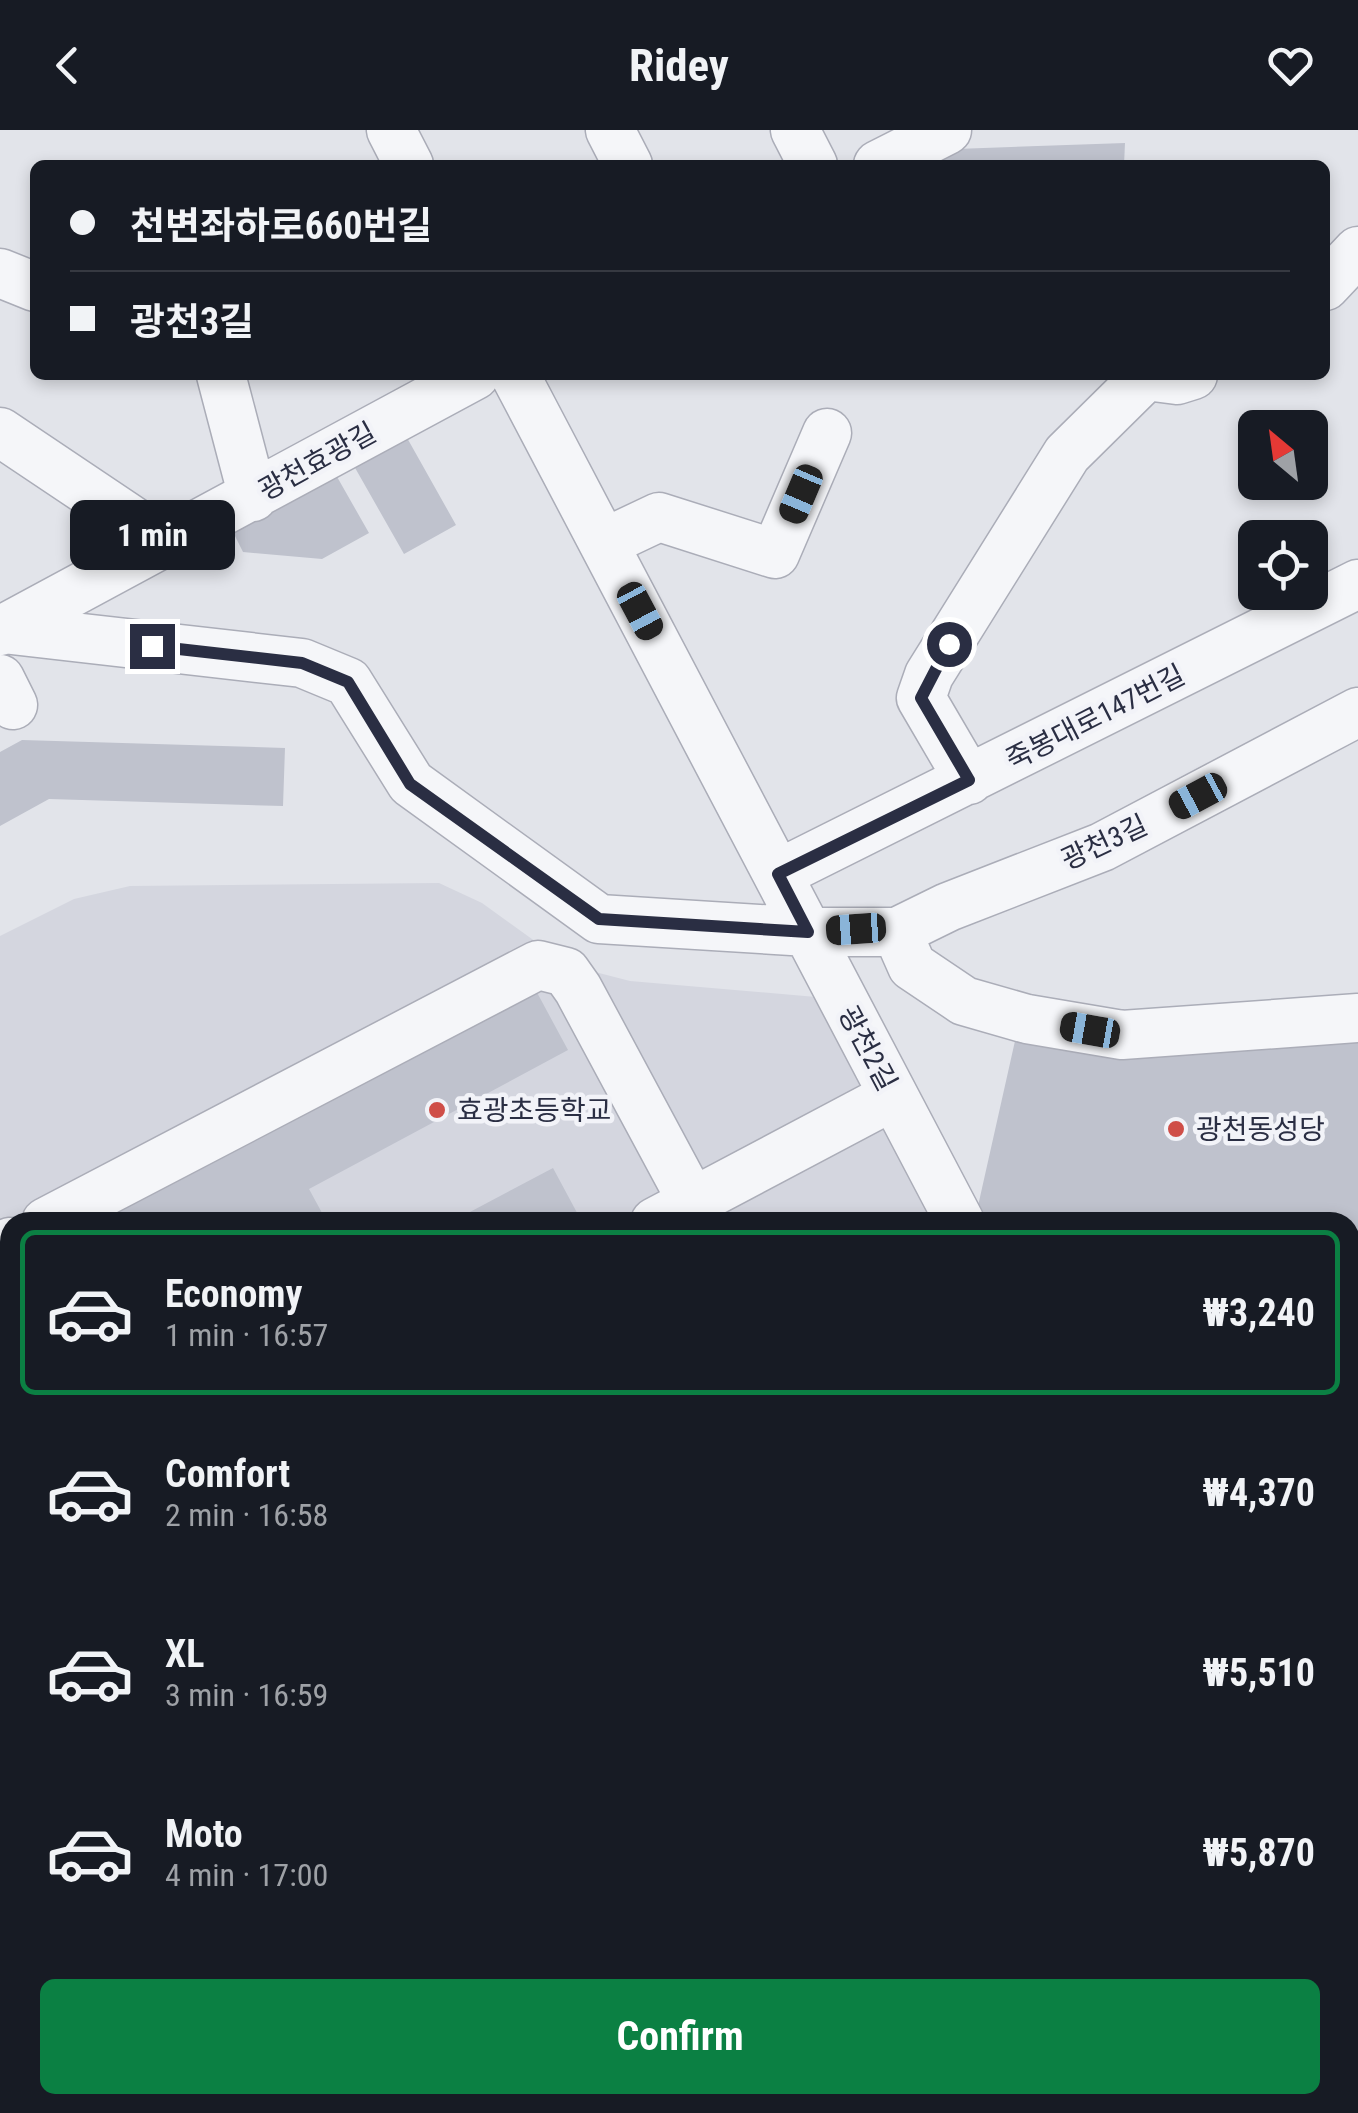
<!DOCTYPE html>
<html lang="en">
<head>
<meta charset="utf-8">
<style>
  :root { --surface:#171b24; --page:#242831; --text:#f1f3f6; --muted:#9ea1a6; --line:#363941; --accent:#0b8043 }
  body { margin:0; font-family:"Roboto Condensed","Noto Sans KR",sans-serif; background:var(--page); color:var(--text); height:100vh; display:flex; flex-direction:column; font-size:38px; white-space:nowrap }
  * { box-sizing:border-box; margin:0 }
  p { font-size:32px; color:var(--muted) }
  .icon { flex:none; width:55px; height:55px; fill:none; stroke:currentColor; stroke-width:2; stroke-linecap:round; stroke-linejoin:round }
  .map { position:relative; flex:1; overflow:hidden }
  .details { position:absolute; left:0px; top:1082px; width:1360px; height:902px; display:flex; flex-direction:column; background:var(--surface); border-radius:30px 30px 0 0; box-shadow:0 5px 15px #0003 }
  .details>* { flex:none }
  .top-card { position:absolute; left:30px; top:30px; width:1300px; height:220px; border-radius:15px; box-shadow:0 5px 15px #0003; display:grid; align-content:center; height:220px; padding:0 40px; background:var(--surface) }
  .needle { width:65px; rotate:331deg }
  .fabs { position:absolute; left:1238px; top:280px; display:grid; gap:20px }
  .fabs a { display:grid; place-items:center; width:90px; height:90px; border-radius:15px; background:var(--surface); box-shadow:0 5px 15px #0003; font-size:50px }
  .end { position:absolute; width:45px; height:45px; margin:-22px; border:12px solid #2a2e43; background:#fff; box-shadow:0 0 0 5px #fff }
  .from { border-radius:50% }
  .bubble { position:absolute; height:70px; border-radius:15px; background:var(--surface); box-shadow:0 5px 15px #0003; font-size:32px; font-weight:700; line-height:70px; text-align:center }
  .car { position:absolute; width:30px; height:60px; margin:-30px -15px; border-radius:12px; box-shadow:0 0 8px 2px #0007; background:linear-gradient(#222 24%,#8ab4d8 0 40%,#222 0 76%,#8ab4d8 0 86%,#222 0) }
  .top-card b { display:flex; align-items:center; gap:35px; height:95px; font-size:38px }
  .top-card b+b { border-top:2px solid var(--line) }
  .top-card i { width:25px; height:25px; background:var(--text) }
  ul { padding:18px 0 0; list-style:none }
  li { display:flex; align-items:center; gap:30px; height:165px; margin:0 20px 15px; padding:0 20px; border:5px solid transparent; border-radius:15px }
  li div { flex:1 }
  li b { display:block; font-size:38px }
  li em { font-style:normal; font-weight:700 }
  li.current { border-color:var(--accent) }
  li>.icon { width:90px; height:90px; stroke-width:1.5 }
  .action { display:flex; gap:20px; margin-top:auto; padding:20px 40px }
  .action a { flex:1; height:115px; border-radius:15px; background:var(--accent); color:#fff; font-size:40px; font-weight:700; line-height:115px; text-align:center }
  header { display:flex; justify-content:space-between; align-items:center; height:130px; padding:0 40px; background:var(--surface); font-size:45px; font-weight:700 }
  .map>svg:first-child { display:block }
  .built { fill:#d4d6df }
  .building { fill:#bfc2cd }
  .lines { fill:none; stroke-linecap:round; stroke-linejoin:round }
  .minor-casing { stroke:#abadb8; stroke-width:51 }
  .minor { stroke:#f5f6f9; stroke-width:48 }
  .route { stroke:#2a2e43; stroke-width:12 }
  .poi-dot { fill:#cf4e48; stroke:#f2f3f8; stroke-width:4 }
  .labels { text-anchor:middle; stroke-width:9; stroke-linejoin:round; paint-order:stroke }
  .street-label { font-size:28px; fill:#2a2e43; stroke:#f2f3f8 }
  .poi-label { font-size:28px; fill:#2a2e43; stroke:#f2f3f8; text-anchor:start }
</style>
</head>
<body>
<header><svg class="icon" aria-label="back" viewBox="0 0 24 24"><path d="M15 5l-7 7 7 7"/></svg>Ridey<svg class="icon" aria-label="heart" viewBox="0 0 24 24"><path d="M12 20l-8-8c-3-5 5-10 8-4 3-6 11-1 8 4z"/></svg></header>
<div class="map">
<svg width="1358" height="1983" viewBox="0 0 1358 1983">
  <rect width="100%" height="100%" fill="#e2e4ea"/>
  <path class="built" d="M439 753 482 773 568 835 630 851 816 867 934 1092H10V1213L0 1195V806L74 769 130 756Z"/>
  <path class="building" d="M1125 13 1124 35H924L956 19Z
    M406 306 456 395 404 424 354 336Z
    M336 345 369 403 322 429 243 422 233 402Z
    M22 610 285 618 283 676 49 669 0 696V622Z
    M527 844 568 920 309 1059 327 1092H96Z
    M1358 901V1236H1350V1092H987L978 1076 1017 902Z
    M553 1038 582 1092H451Z
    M33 1975H199L183 1983H18Z"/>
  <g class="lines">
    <defs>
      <path id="minor" d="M391 0 409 35
        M610 0 628 35
        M795 0 813 35
        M878 35 947 0
        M0 143 35 157
        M1325 156 1358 121
        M221 245 253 367
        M515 245 960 1092
        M0 302 167 414
        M604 413 659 387 775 424 827 303
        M3 499 302 533 348 552 411 653 599 789 808 802H897L912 836 964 871 1027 889 1122 905 1358 888
        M0 501 475 245
        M0 549 13 575
        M969 650 921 568 929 545 1067 324 1146 246 1177 250 1193 245
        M778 744 1358 454
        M897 802 948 777 1102 717 1358 582
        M46 1092 538 835 566 842 578 859 693 1073
        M655 1092 893 966
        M0 1117 10 1112
        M0 1271 10 1290
        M1350 1628H1358
        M0 1703 10 1701
        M1350 1773 1358 1775
        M0 1828 10 1823
        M1350 1911 1358 1928
        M1350 1965H1358
        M306 1983 322 1975
        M656 1983 661 1975
        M901 1983 906 1975
        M1060 1983V1975"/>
    </defs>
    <use href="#minor" class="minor-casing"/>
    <use href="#minor" class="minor"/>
  </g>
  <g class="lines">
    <path class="route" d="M152 516 302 533 348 552 410 654 599 789 808 802 778 744 969 650 921 568 949 514"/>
  </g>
  <g class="poi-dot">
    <circle cx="437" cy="980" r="10"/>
    <circle cx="1176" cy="999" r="10"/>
  </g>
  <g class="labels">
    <g class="street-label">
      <text transform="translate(317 331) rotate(-29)" y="10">광천효광길</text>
      <text transform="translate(1095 587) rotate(-27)" y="10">죽봉대로147번길</text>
      <text transform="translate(1104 712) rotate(-25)" y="10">광천3길</text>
      <text transform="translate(868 918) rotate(62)" y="10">광천2길</text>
    </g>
    <g class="poi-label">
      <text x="457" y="990">효광초등학교</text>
      <text x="1196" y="1009">광천동성당</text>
    </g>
  </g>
</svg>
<div class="fabs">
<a><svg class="needle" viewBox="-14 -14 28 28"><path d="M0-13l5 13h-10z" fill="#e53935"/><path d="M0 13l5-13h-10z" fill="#9ea1a6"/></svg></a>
<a><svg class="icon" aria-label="locate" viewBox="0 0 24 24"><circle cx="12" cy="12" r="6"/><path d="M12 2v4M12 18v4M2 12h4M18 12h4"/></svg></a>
</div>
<i class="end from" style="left:949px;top:514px"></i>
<i class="end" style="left:152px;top:516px"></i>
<div class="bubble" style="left:70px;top:370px;width:165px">1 min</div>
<i class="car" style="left:801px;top:364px;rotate:203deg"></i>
<i class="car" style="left:640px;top:481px;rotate:152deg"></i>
<i class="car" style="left:1198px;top:666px;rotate:242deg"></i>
<i class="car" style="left:856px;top:799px;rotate:266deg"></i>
<i class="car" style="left:1090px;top:900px;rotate:280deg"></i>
<div class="top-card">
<b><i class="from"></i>천변좌하로660번길</b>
<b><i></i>광천3길</b>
</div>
<section class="details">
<ul>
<li class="current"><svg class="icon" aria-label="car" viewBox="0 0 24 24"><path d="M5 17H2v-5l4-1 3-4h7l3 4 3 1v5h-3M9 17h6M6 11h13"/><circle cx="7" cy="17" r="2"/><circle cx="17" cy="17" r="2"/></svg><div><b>Economy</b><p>1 min · 16:57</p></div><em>₩3,240</em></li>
<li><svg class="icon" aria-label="car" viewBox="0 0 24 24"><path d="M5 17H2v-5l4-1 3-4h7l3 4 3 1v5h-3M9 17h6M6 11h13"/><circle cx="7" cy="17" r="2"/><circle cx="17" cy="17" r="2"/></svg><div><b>Comfort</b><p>2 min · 16:58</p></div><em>₩4,370</em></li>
<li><svg class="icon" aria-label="car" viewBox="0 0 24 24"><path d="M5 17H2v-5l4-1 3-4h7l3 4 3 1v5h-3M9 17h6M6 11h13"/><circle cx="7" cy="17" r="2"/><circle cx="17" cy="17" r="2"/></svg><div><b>XL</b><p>3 min · 16:59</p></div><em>₩5,510</em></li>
<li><svg class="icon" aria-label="car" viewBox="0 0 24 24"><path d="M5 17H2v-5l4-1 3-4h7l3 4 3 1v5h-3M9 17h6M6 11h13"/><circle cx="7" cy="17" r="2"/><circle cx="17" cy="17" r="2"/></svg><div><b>Moto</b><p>4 min · 17:00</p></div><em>₩5,870</em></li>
</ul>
<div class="action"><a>Confirm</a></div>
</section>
</div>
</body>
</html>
